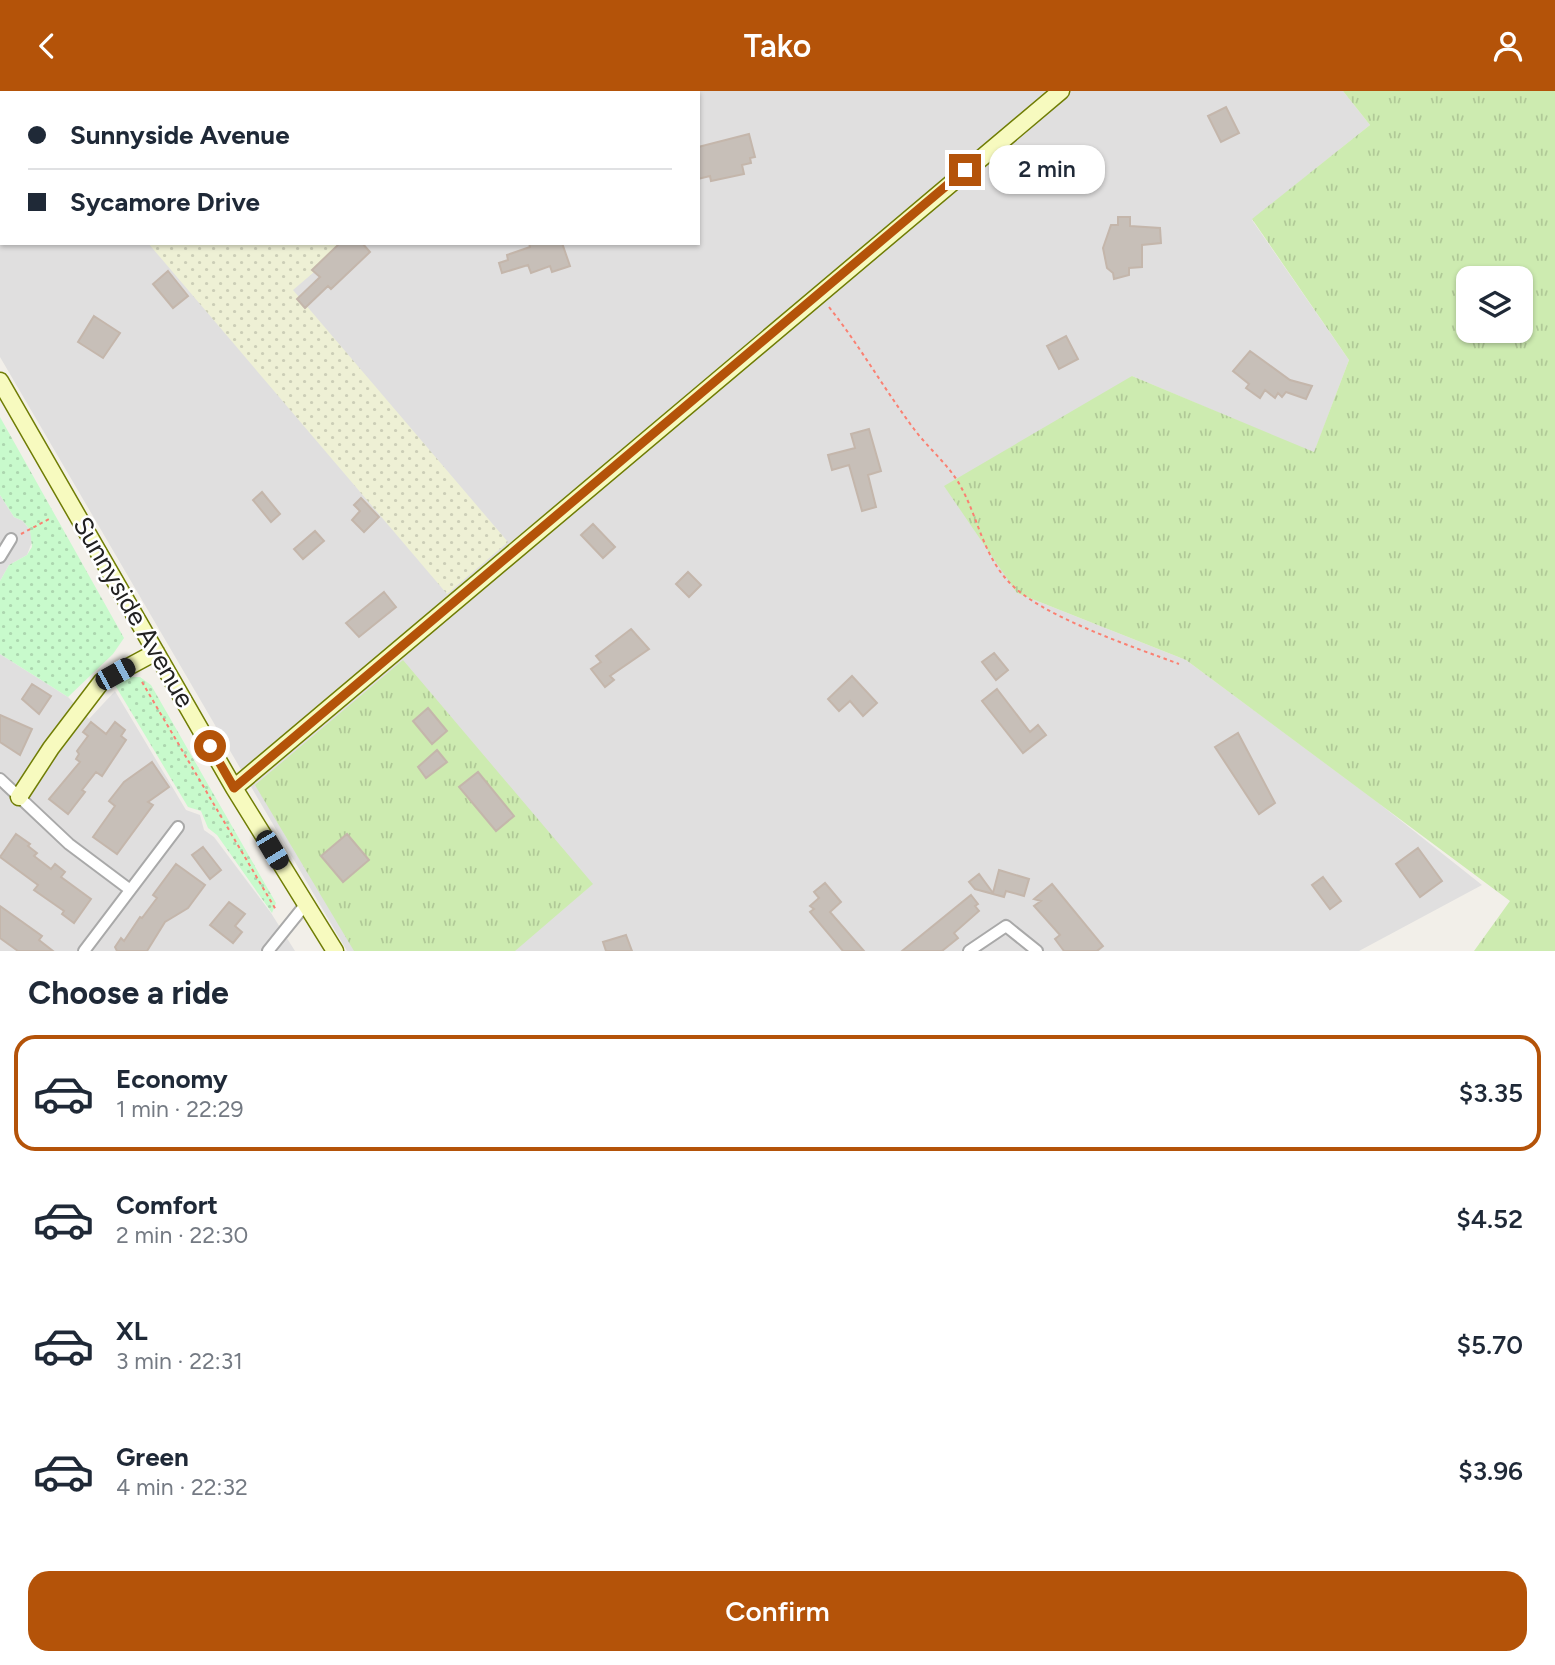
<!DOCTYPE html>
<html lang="en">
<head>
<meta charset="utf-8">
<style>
  :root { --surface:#fff; --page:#f2f2f3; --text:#1f2937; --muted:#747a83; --line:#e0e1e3; --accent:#b45309 }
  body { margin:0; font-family:Figtree,sans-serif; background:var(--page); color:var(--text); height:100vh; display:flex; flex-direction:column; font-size:26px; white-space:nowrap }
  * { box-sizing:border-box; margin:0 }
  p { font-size:23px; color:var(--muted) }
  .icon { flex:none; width:38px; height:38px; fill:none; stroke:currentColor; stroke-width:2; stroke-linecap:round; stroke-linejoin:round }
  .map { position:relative; height:860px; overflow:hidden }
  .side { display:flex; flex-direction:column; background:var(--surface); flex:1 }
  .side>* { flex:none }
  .top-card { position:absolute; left:0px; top:0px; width:700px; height:154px; box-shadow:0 2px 5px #0004; display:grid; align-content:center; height:154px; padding:0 28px; background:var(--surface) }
  .buttons { position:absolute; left:1456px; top:175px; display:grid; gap:14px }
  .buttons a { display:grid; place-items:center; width:77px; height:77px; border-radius:14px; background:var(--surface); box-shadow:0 2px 5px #0004; font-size:35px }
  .end { position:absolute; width:32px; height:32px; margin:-16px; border:9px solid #b45309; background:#fff; box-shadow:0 0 0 4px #fff }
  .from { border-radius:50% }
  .bubble { position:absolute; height:49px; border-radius:21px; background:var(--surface); box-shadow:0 2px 5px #0004; font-size:23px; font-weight:600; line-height:49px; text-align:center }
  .car { position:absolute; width:21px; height:42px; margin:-21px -10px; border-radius:9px; box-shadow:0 0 5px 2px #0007; background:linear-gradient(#222 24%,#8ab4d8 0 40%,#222 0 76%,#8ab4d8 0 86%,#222 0) }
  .top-card b { display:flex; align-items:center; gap:24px; height:66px; font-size:26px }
  .top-card b+b { border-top:2px solid var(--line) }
  .top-card i { width:18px; height:18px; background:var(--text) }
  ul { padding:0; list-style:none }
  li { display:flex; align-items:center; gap:21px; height:116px; margin:0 14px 10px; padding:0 14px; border:4px solid transparent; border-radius:21px }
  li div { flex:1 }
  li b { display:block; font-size:26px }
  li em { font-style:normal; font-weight:600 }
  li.active { border-color:var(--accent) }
  li>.icon { width:63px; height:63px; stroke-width:1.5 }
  h2 { padding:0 28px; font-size:32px; line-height:84px }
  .action { display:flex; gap:14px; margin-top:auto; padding:14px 28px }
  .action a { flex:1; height:80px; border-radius:21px; background:var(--accent); color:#fff; font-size:28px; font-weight:600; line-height:80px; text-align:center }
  header { display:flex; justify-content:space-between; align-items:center; height:91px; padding:0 28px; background:var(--accent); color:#fff; font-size:32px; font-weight:600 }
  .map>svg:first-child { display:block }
  .residential { fill:#e0dfdf }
  .farmland { fill:url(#farmland-dots) }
  .grass { fill:url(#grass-tufts); fill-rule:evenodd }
  .park { fill:url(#park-dots) }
  .building { fill:#c7bfb8; stroke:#c4b6ab; stroke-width:2 }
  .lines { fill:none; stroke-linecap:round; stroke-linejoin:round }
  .street-casing { stroke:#a9a9a9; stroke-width:14 }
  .secondary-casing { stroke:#707d05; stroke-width:19 }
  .path { stroke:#fa8072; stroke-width:2; stroke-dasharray:3.5 3.5; stroke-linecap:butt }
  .street { stroke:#fff; stroke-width:10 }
  .secondary { stroke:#f7fabf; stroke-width:16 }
  .route { stroke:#b45309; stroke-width:9 }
  .labels { text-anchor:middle; stroke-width:5; stroke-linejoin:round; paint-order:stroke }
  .street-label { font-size:26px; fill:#222; stroke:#fff }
</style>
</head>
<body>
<header><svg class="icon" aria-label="back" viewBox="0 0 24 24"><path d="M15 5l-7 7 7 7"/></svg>Tako<svg class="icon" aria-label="person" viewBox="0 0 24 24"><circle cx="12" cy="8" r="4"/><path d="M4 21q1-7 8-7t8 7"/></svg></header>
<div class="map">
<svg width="1555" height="860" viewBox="0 0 1555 860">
  <defs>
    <pattern id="farmland-dots" width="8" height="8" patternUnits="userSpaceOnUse" patternTransform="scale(1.75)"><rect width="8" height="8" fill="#eef0d5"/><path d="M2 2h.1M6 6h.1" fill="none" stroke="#ccceb7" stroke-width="1.8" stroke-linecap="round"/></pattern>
    <pattern id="grass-tufts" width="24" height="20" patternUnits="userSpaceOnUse" patternTransform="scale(1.75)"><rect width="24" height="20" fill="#cdebb0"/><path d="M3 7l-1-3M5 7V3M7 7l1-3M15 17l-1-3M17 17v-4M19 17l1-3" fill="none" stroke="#b0c997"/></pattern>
    <pattern id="park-dots" width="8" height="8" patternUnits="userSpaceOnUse" patternTransform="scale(1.75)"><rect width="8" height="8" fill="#c8facc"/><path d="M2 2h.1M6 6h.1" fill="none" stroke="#acd6af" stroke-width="1.8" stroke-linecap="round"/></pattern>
  </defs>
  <rect width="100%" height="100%" fill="#f2efe9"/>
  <path class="residential" d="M0 0 20 2H2V152H698V2L294 0H1343L1370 34 1252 129 1349 269 1314 362 1132 285 1017 502 1186 569 1376 710 1482 794 1359 860H347L0 266Z
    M0 404 14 426 23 430 30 439 33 448 27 464 9 474 0 490Z
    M0 563 68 606 89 628 115 600 186 719 200 724 204 739 214 746 271 822 295 860H0Z"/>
  <path class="farmland" d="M148 152H348L293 199 508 451 447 503Z"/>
  <path class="grass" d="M1343 0H1555V860H1474L1510 810 1186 569 1017 502 944 395 1132 285 1314 361 1349 269 1252 128 1370 34ZM1468 187H1521V240H1468Z
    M403 569 593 793 515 860H354L255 694Z"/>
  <path class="park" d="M0 326 124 547 113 563 68 606 0 563V490L9 474 27 464 32 456 30 439 23 430 14 426 0 404Z
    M129 586H140L151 594 276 812 272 822 217 744 208 737 201 720 188 716 115 594Z"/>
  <path class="building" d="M1226 16 1239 42 1221 51 1208 25Z
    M749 43 755 66 750 67 751 72 742 74 744 83 711 90 710 85 698 88V56Z
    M1118 126H1130V135L1160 137 1161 152 1142 154V176L1129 177V184L1114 188 1113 182 1107 177 1103 157 1111 134H1118Z
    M340 152H362L370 161 331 198 328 195 305 217 297 208 320 186 312 179Z
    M529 152H562L570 175 552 181 550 175 531 182 528 174 502 182 499 172 508 169 507 164 530 156Z
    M168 180 188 205 173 217 153 193Z
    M94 225 120 242 103 267 78 251Z
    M1066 245 1078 268 1059 278 1047 255Z
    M1250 260 1290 289 1312 295 1306 308 1286 301 1282 306 1278 302 1275 307 1265 299 1260 307 1246 297 1249 293 1233 280Z
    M869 338 881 380 868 384 876 416 862 420 849 374 832 379 828 364 855 357 851 343Z
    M262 401 280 423 271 431 253 409Z
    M361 407 379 426 364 441 352 429 360 420 354 414Z
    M593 433 615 456 603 467 581 444Z
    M315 440 324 450 303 468 294 458Z
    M688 481 701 494 689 506 676 493Z
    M384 501 396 516 359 546 346 532Z
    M631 538 649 558 610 585 614 589 605 596 591 578 601 571 596 565Z
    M994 562 1008 579 996 589 982 571Z
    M852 585 877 612 863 625 850 610 839 620 828 608Z
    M32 593 51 605 39 623 22 608Z
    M997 598 1030 641 1038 634 1046 644 1023 662 982 610Z
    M428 617 447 640 432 653 413 630Z
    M0 624 32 638 20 664 0 651Z
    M91 631 106 643 115 631 125 639 121 645 126 649 102 685 96 681 82 699 85 701 68 723 49 708 80 671 76 668 79 663 77 660 88 645 83 641Z
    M1238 642 1275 712 1259 723 1215 656Z
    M437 659 447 671 426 687 418 676Z
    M152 671 169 696 148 711 153 714 117 763 93 746 115 715 109 710 124 691Z
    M478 681 514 725 496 740 459 696Z
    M16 743 30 753 28 755 37 762 34 765 51 778 55 773 65 781 61 786 91 808 74 832 62 823 64 820 34 799 38 794 0 766Z
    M347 743 369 769 343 791 321 765Z
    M203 756 221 779 210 788 192 764Z
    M1418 757 1442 790 1420 806 1396 773Z
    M176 773 205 794 188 817 165 831 147 860H117L115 856 121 847 124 850 140 826 142 827 157 807 153 804Z
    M999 779 1029 788 1024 805 1006 800 1004 806 975 798 969 791 979 783 993 802Z
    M1323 786 1341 810 1330 818 1312 794Z
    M825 792 841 811 830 821 864 860H843L810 821 814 818 810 815 819 807 814 801Z
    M1052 793 1103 855 1097 860H1064L1055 848 1060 844 1034 815 1041 810 1034 808Z
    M971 804 978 813 975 815 979 820 954 842 958 847 942 860H902Z
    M229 811 245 823 235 835 242 841 233 852 210 834Z
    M0 815 42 845 39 849 53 860H18L0 847Z
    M626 844 632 860H606L603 851Z"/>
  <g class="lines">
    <defs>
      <path id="street" d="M0 466 11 448
        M0 688 69 753 129 798
        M84 860 178 736
        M268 860 305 814
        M969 860 1006 835 1037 860"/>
      <path id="secondary" d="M0 290 234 697 335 860
        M234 697 1061 0
        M19 706 51 657 102 590 156 561"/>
    </defs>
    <use href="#street" class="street-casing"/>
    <use href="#secondary" class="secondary-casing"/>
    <path class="path" d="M829 216C860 255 884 298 914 338 928 357 950 375 961 396 978 427 983 463 1008 490 1039 525 1134 556 1179 573
      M21 443 51 427
      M142 591 276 819"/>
    <use href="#street" class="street"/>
    <use href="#secondary" class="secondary"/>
  </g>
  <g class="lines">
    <path class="route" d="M210 655 234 697 965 79"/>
  </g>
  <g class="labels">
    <g class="street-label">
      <text transform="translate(134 521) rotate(60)" y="9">Sunnyside Avenue</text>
    </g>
  </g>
</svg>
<div class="buttons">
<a><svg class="icon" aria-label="layers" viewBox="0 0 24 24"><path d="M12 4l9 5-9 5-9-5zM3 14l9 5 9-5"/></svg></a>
</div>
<i class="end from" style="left:210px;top:655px"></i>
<i class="end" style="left:965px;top:79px"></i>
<div class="bubble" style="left:989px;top:54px;width:116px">2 min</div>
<i class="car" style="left:115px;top:583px;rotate:61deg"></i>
<i class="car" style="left:272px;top:759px;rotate:149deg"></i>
<div class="top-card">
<b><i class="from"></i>Sunnyside Avenue</b>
<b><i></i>Sycamore Drive</b>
</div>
</div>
<section class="side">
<h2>Choose a ride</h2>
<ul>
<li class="active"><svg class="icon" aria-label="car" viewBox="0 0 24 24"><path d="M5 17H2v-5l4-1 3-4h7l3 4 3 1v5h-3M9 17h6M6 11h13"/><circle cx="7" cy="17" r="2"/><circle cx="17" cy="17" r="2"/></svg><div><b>Economy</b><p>1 min · 22:29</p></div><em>$3.35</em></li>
<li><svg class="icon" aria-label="car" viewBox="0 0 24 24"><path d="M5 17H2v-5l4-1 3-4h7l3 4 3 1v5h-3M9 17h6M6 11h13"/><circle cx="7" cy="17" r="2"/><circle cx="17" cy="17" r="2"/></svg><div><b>Comfort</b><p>2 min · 22:30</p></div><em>$4.52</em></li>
<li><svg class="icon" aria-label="car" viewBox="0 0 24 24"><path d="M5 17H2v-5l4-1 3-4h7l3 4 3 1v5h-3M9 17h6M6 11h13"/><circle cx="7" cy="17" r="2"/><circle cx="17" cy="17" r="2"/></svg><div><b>XL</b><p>3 min · 22:31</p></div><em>$5.70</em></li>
<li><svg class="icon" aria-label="car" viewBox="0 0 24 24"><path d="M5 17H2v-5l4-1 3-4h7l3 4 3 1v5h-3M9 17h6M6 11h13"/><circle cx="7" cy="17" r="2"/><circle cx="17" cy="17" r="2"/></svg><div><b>Green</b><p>4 min · 22:32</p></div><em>$3.96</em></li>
</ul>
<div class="action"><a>Confirm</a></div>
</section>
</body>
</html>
